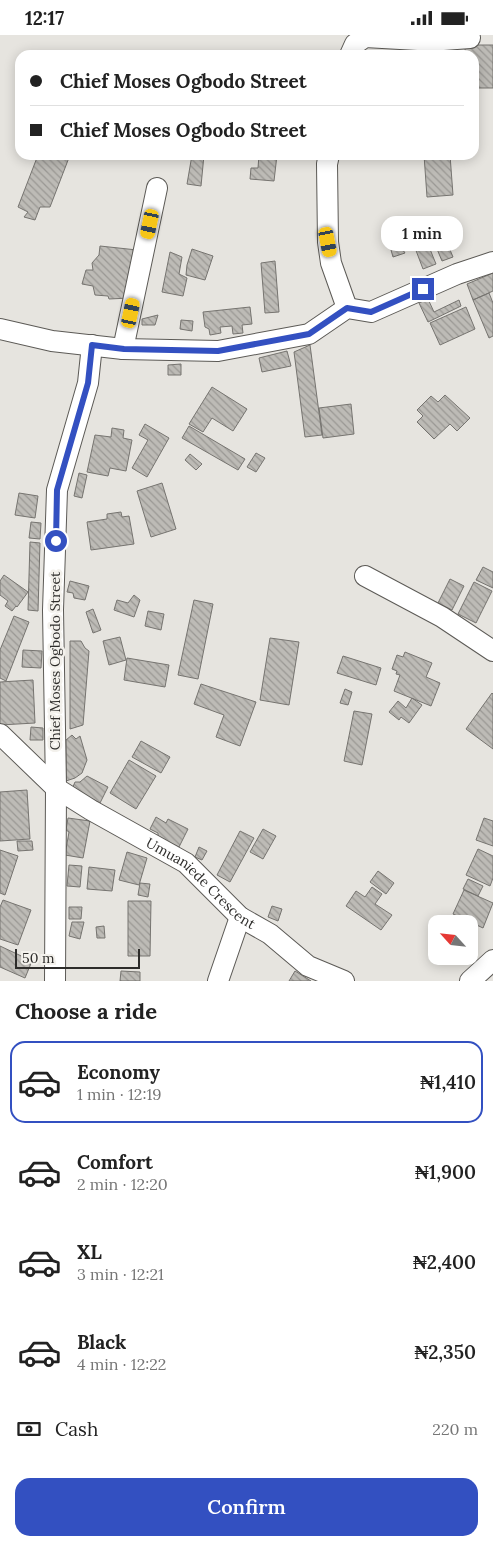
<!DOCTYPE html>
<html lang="en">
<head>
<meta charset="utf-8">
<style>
  :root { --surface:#fff; --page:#f2f2f2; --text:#222; --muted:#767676; --line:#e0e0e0; --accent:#3350c1 }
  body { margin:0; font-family:Lora,serif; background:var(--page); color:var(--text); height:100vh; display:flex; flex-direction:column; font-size:19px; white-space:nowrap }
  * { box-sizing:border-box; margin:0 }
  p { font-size:16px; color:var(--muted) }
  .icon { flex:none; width:28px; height:28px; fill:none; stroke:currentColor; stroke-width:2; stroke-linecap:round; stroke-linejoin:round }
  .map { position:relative; height:946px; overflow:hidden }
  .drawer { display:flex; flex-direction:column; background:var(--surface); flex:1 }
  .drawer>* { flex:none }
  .top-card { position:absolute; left:15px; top:15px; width:464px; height:110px; border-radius:15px; box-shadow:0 2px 12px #0003; display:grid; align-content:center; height:110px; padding:0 15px; background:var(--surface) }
  .needle { width:32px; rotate:297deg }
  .fabs { position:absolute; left:428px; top:880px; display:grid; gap:10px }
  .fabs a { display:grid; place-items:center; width:50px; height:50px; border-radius:10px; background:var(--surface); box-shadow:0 2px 12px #0003; font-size:25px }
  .scale { position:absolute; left:15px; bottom:12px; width:125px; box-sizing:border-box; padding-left:5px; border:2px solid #2d2c2a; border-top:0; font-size:14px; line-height:18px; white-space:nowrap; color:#2d2c2a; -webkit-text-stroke:4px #f3f1ec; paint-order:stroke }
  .end { position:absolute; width:22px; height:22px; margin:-11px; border:6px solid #3350c1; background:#fff; box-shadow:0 0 0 2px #fff }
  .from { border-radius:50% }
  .bubble { position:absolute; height:35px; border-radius:15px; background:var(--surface); box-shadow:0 2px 12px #0003; font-size:16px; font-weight:600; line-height:35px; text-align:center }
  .car { position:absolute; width:15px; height:30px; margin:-15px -8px; border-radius:6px; box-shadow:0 0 4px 1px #0007; background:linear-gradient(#f5c518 24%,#345 0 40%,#f5c518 0 76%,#345 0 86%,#f5c518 0) }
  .top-card b { display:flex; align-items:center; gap:18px; height:48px; font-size:19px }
  .top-card b+b { border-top:1px solid var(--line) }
  .top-card i { width:12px; height:12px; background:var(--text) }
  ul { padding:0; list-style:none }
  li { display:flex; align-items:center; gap:15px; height:82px; margin:0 10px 8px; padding:0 5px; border:2px solid transparent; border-radius:15px }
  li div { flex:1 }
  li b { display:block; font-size:19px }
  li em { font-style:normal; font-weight:600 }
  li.active { border-color:var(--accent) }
  li>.icon { width:45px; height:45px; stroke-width:1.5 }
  h2 { padding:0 15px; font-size:22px; line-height:60px }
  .pay { display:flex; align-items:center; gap:12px; height:55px; padding:0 15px; font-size:19px }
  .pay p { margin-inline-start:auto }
  .primary-button { display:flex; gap:10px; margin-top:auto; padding:10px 15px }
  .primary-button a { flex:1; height:58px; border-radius:15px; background:var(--accent); color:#fff; font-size:20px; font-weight:600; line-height:58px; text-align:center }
  .status { display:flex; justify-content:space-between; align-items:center; height:35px; padding:0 25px; background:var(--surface); direction:ltr }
  .status svg { height:14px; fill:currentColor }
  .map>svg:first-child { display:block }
  .building { fill:url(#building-back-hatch); stroke:#767470 }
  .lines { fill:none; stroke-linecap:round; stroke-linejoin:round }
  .minor-casing { stroke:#5c5a56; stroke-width:22 }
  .minor { stroke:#fff; stroke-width:20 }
  .route { stroke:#3350c1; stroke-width:6 }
  .labels { text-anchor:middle; stroke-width:5; stroke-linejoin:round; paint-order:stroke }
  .street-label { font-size:14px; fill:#2d2c2a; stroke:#f3f1ec }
</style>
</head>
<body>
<div class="status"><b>12:17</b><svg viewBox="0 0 49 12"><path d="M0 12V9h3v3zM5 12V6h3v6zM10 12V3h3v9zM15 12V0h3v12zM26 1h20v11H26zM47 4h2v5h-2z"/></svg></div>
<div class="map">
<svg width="493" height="946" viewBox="0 0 493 946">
  <defs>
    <pattern id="building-back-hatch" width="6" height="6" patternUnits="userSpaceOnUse" patternTransform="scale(1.25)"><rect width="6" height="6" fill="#bdbbb6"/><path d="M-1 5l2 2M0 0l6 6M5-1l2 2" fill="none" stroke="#9a9894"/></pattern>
  </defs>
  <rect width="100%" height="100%" fill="#e6e4df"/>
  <path class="building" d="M465 10H493V53H474V20H459V17H465Z
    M38 120H70L50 172H40L35 185 24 182 28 177 18 172Z
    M192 120H204L201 151 187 149Z
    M259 120H277L274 146 250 144 251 133H258Z
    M424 120H450L453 160 427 162Z
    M421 192 436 229 423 234 409 197Z
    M448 210 453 222 442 226 437 214Z
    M100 211 137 215 130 263 109 264 108 261 95 260 93 251 82 249 86 235H93L92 228 99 220Z
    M401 212 405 218 393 222 391 215Z
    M192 214 213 221 205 245 186 240 187 230Z
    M170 217 182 222 179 239 187 243 183 261 162 257Z
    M275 226 279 277 265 278 261 228Z
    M493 238V256L473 265 467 249Z
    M489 258 493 268V301L489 303 473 265Z
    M428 264 434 277 459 265 461 271 428 287 419 268Z
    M250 272 252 289 242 290 243 298 233 299 232 291 220 292 221 298 210 300 209 294 205 292 203 277Z
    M466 272 475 294 440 310 430 288Z
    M158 280 155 290H142V284Z
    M181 285 193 286 192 296 180 294Z
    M310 310 322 400 305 402 294 317Z
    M287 316 291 331 262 337 259 323Z
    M181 329V340H168V330Z
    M212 352 247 374 233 396 212 383 203 397 189 389Z
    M445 360 470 383 457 396 450 389 434 404 417 387 423 381 417 375 431 361 438 367Z
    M351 369 354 399 323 403 319 373Z
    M145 389 169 403 147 442 132 433 148 405 139 400Z
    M189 391 245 424 238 435 182 403Z
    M112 393 124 395 123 403 132 405 126 436 110 433 108 441 87 437 95 400 111 402Z
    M256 418 265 423 256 437 247 432Z
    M190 419 202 429 196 435 185 425Z
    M79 438 87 440 82 463 74 461Z
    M162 448 176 494 151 502 137 456Z
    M19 458 38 461 35 483 15 480Z
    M121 477 122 482 129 481 134 509 91 515 87 487 107 484V479Z
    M31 487 41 488 40 504 29 503Z
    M30 507 40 508 38 576 28 575Z
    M483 532 493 537V553L476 545Z
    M4 540 28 557 17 572 16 571 12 576 5 571 8 566 0 560V546Z
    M450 544 464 551 452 575 438 568Z
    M70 546 89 551 85 565 74 563 73 558 67 557Z
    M474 547 492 556 476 588 458 579Z
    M134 560 140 565 134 582 114 575 117 565 128 568Z
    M194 565 213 569 198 644 178 640Z
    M93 574 101 595 93 598 86 577Z
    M148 576 164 579 161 595 145 591Z
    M14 581 29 587 6 646 0 643V615Z
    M120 602 126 625 109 630 103 606Z
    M270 603 299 607 289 670 260 665Z
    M70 606H81L85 613 89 616 83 690 70 694Z
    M23 615 42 616 41 633 22 632Z
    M405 617 432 628 426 642 440 648 431 671 394 656 400 640 396 639 397 636 392 634 397 620 403 622Z
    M343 621 381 633 376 650 337 638Z
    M127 623 169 630 165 652 124 645Z
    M33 645 35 688 0 690V647Z
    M201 649 256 667 240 711 216 702 224 680 194 669Z
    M345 654 352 657 348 670 340 668Z
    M492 658 493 659V714L466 694Z
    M412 663 422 670 409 688 401 682 399 685 389 677 398 666 406 673Z
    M354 676 372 679 362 730 344 726Z
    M31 692 43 693V705H30Z
    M72 700 76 704 80 701 87 725 82 738 75 743 66 746V705Z
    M141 706 170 722 161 738 132 722Z
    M129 725 156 741 136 774 110 758Z
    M87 741 108 752 100 768 72 754 75 747H80Z
    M27 755 30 804 0 806V757Z
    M156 782 166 788 168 784 188 794 179 812 158 802V798L150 794Z
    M68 783 90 786 83 823 65 820 69 797 66 795Z
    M484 783 493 786V811L476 805Z
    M263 794 276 801 263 824 250 817Z
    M240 796 254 803 230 847 217 840Z
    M17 806H32L33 815 18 816Z
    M199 812 207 816 202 825 195 822Z
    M478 814 493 821V843L490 851 466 840Z
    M0 815 18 821 5 860 0 858Z
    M127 817 147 823 139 850 119 845Z
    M69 830 82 831 80 852 67 851Z
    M89 832 115 835 112 856 87 854Z
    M378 836 394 848 386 859 370 847Z
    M468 844 483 851 478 861 463 854Z
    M140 848 150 849 148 862 138 860Z
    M372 852 382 859 375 869 392 880 381 895 346 871 356 856 365 862Z
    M464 855 493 868 483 893 453 879Z
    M3 865 31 875 18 910 0 904V872Z
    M128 866H151L150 921H128Z
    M272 871 282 874 278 886 268 882Z
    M69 872H82L81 884H69Z
    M72 887H84L80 904 69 901Z
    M104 891 105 903H97L96 892Z
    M0 911 32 926 25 943 0 932Z
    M121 936 140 937V946H120Z
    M295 936 311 946H289Z"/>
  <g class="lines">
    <defs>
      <g id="minor">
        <path d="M350 20 355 9 365 2 418 5H443L470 3"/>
        <path d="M329 120 327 129 328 207 331 228 347 273"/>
        <path d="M0 294 52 306 123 314 218 316 309 299 347 273 371 277 457 239 493 227"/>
        <path d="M123 314 157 153"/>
        <path d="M365 541 442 582 493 616"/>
        <path id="s1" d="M0 699 56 753 91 775 186 828 240 882 270 899 308 931 344 946"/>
        <path d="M55 946 56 753 53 575 57 455 88 348 92 310"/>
        <path d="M218 946 240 882"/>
        <path d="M470 946 493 925"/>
      </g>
    </defs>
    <use href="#minor" class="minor-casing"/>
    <use href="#minor" class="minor"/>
  </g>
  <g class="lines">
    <path class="route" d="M56 506 57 455 88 348 92 310 124 314 218 316 309 299 347 273 371 277 423 254"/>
  </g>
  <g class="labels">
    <g class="street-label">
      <text transform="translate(55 626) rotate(-90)" y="5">Chief Moses Ogbodo Street</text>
      <text dy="5" stroke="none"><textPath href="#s1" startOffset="252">Umuaniede Crescent</textPath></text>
    </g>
  </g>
</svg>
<div class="fabs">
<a><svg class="needle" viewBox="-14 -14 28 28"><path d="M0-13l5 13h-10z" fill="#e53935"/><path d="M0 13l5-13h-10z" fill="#767676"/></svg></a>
</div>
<div class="scale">50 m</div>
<i class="end from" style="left:56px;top:506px"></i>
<i class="end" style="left:423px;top:254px"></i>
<div class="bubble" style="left:381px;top:181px;width:82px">1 min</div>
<i class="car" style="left:150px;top:189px;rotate:192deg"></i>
<i class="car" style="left:328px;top:207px;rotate:169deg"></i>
<i class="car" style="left:131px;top:278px;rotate:12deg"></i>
<div class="top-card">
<b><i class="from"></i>Chief Moses Ogbodo Street</b>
<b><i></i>Chief Moses Ogbodo Street</b>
</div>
</div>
<section class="drawer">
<h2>Choose a ride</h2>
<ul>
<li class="active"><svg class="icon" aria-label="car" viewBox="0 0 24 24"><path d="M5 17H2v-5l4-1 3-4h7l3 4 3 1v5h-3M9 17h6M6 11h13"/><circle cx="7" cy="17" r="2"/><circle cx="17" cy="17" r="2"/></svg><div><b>Economy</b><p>1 min · 12:19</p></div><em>₦1,410</em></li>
<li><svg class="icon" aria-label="car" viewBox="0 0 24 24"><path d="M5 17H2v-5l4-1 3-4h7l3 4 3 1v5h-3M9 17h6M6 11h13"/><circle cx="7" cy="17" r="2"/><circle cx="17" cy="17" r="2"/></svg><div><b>Comfort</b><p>2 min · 12:20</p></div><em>₦1,900</em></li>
<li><svg class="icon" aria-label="car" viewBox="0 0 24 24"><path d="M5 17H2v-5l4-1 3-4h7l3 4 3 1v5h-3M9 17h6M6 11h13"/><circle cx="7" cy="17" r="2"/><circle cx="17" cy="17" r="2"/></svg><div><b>XL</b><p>3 min · 12:21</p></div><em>₦2,400</em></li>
<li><svg class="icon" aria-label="car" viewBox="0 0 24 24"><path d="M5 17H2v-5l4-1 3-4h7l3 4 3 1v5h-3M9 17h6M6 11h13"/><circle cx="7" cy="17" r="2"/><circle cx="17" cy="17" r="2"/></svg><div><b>Black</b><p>4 min · 12:22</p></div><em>₦2,350</em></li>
</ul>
<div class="pay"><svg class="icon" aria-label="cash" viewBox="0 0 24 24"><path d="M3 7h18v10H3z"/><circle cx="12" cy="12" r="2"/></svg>Cash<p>220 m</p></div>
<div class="primary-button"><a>Confirm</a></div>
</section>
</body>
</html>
